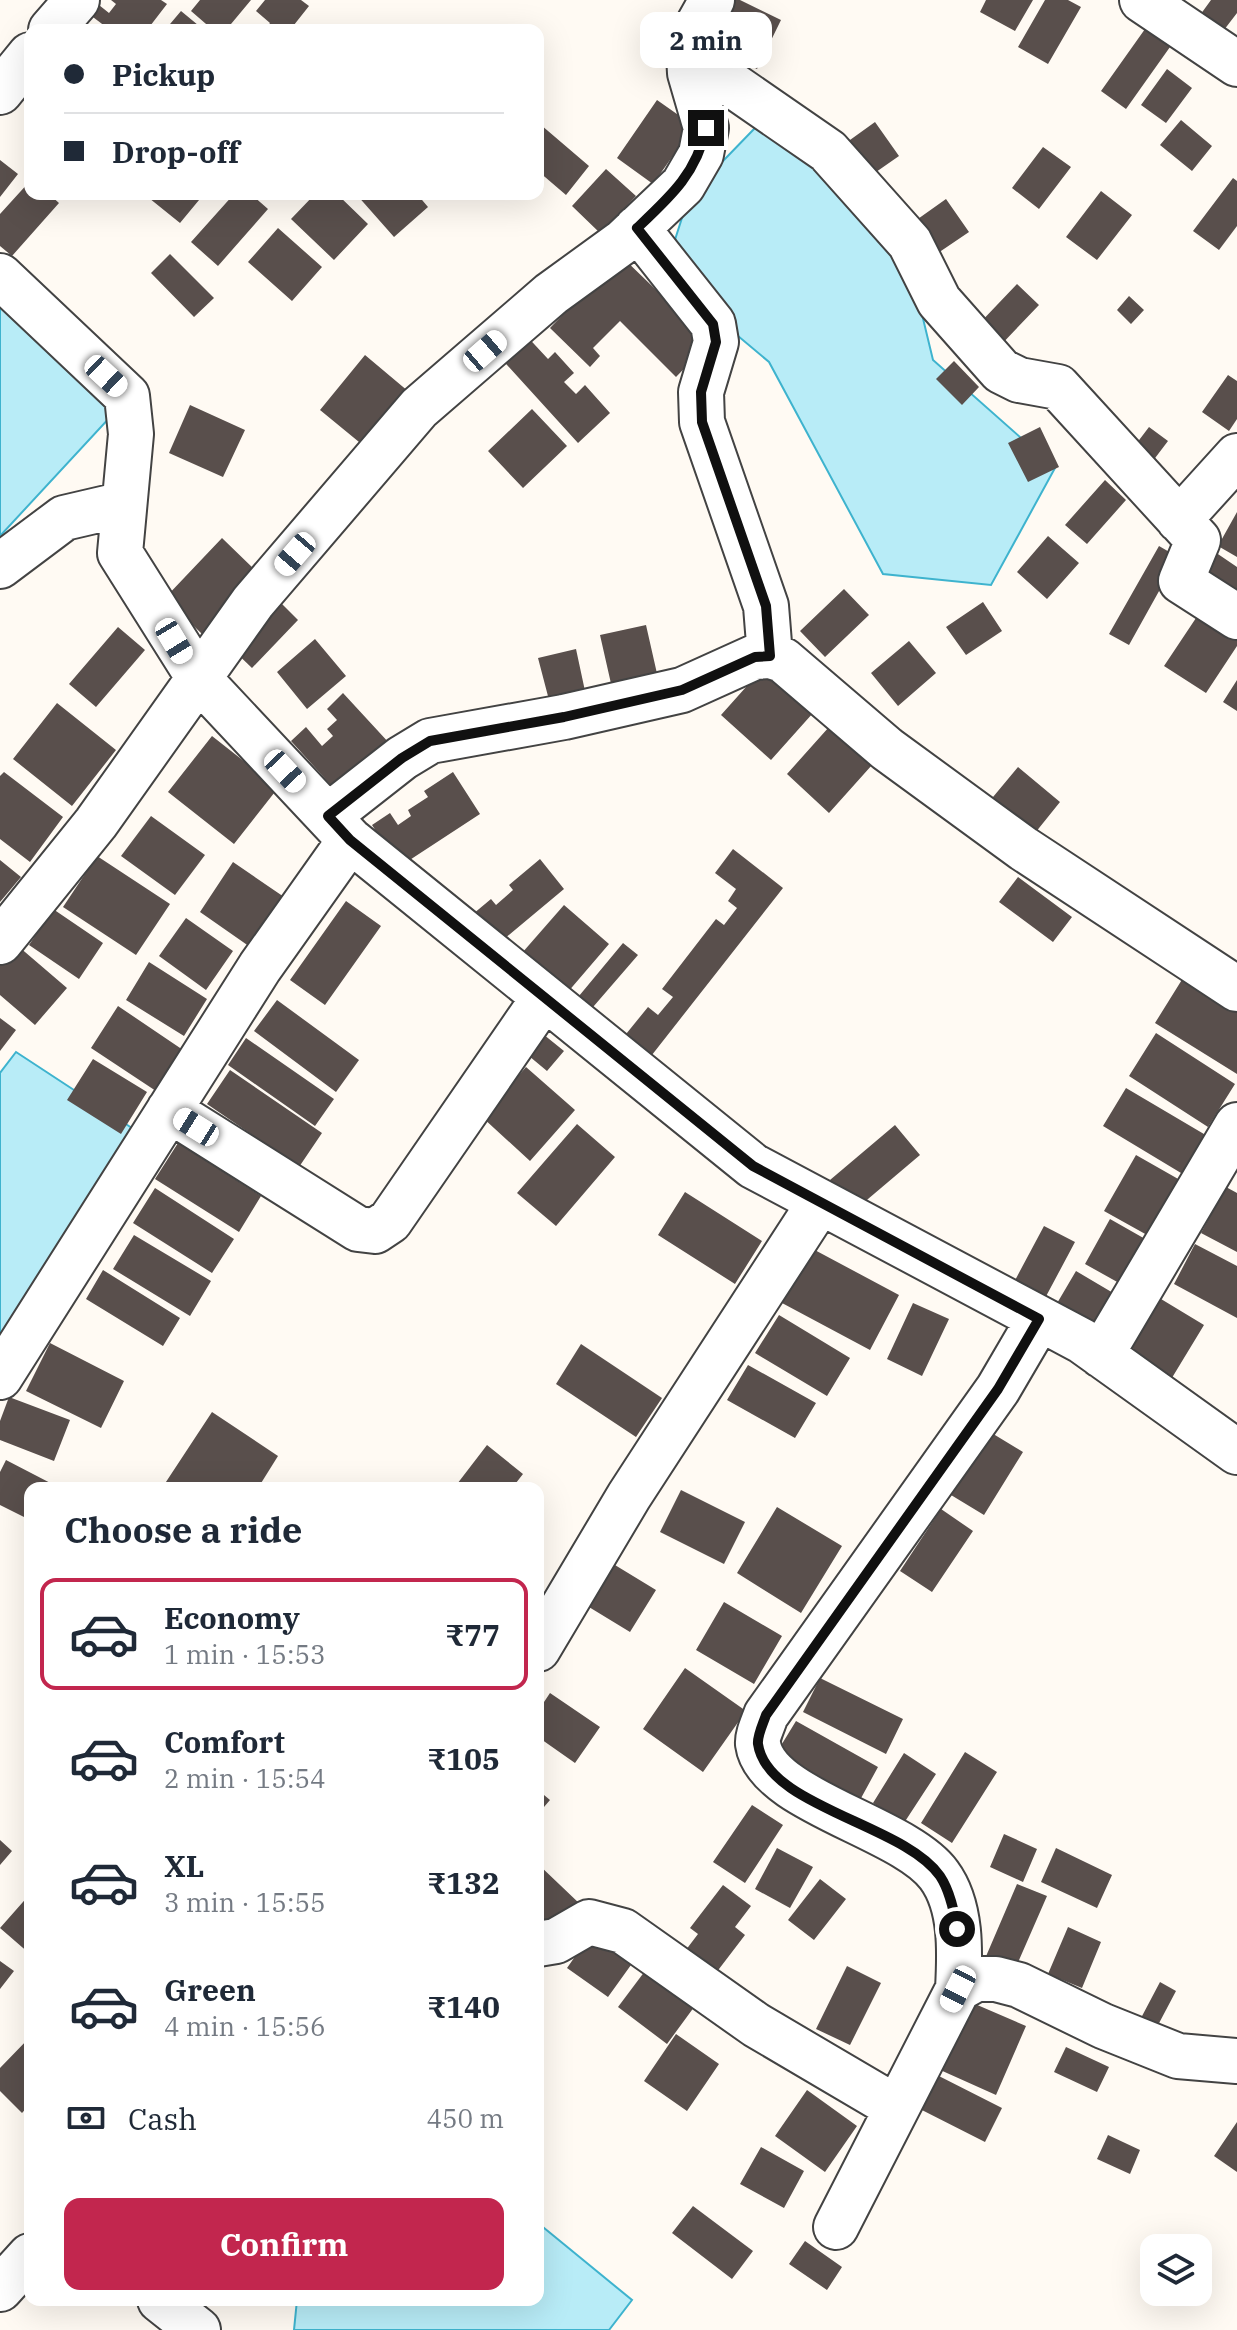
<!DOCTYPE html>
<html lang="en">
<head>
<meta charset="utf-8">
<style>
  :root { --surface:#fff; --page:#f2f2f3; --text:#1f2937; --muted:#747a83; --line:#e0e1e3; --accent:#c2264e }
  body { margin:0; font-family:"IBM Plex Serif",serif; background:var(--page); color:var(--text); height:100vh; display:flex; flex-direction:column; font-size:30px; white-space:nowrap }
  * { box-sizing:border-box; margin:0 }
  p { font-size:26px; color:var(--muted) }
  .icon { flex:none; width:44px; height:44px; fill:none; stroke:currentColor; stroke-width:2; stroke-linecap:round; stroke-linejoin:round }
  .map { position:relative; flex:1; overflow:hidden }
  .panel { position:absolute; left:24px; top:1482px; width:520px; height:824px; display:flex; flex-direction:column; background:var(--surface); border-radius:16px; box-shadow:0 8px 32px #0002 }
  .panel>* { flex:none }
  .hud { position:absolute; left:24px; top:24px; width:520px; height:176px; border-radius:16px; box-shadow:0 8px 32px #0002; display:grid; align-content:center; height:176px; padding:0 40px; background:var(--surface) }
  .buttons { position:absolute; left:1140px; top:2234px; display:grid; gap:16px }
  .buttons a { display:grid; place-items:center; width:72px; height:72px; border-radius:16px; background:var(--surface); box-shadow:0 8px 32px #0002; font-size:40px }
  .end { position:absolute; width:36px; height:36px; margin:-18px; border:10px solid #101010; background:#fff; box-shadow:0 0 0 4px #fff }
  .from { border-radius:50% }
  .bubble { position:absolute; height:56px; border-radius:16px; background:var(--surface); box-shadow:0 8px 32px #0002; font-size:26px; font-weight:800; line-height:56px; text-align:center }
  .car { position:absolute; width:24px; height:48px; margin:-24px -12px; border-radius:10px; box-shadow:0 0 6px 2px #0007; background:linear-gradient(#fff 24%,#345 0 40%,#fff 0 76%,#345 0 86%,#fff 0) }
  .hud b { display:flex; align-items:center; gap:28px; height:76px; font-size:30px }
  .hud b+b { border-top:2px solid var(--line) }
  .hud i { width:20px; height:20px; background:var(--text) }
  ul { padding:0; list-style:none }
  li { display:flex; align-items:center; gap:24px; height:112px; margin:0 16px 12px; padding:0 24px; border:4px solid transparent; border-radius:16px }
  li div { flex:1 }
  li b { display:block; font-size:30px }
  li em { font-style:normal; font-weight:800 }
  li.on { border-color:var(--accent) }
  li>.icon { width:72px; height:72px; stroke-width:1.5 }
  h2 { padding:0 40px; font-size:36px; line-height:96px }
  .pay { display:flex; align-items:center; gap:20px; height:88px; padding:0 40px; font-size:30px }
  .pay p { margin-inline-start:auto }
  .action { display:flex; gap:16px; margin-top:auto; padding:16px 40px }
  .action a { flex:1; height:92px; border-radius:16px; background:var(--accent); color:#fff; font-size:32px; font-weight:800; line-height:92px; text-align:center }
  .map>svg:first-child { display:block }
  .water { fill:#b8ecf7; stroke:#3eb3ce; stroke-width:2 }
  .building { fill:#594f4c }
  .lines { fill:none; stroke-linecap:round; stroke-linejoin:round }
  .minor-casing { stroke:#434343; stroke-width:48 }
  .minor { stroke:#fff; stroke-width:44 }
  .route { stroke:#101010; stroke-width:10 }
</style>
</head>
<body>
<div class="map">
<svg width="1237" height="2330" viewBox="0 0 1237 2330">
  <rect width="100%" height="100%" fill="#fffaf3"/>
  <path class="water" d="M755 128 811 146 906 248 933 360 1055 468 991 585 883 574 769 362 664 274 689 196Z
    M0 292 113 414 0 536Z
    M16 1052 141 1134 0 1346V1073Z
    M538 2223 632 2300 609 2330H294L297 2300H538Z"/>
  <path class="building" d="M111 0H161L167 4 147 30H110L85 11 94 1 109 13 116 4Z
    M200 0H251L226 30H213L191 11Z
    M265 0H301L309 6 290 30H265L270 23 256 11Z
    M725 0H740L781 20 757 69 704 42Z
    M986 0H1033L1015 31 980 12Z
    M1045 0H1068L1081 7 1048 64 1018 47Z
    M1211 0H1237V13L1217 39 1195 22Z
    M181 11 204 30H165Z
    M1145 29 1170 47 1126 109 1101 91Z
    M1167 69 1192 88 1166 123 1141 105Z
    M657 100 694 126 653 184 617 158Z
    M1181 120 1212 146 1192 171 1160 145Z
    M875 122 899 156 866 179 843 145Z
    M541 125 589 166 566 195 538 171V128Z
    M1043 147 1071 167 1039 209 1012 188Z
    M0 160 18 174 0 197Z
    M606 169 636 196 601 234 572 206Z
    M1233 178 1237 181V226L1219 250 1193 231Z
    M30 181V194H49L59 203 12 256 0 246V214Z
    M1101 191 1132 215 1097 260 1066 237Z
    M144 194H204L180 223Z
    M234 194H251L268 209 218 266 191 242Z
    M315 194H337L368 224 334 260 291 219Z
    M356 194H417L428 207 394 237Z
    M946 199 969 232 938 253 915 221Z
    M278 228 322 267 292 301 248 262Z
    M170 254 214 298 194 317 151 273Z
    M620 255 710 342 676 377 620 321 593 348 600 356 590 367 550 328Z
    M1017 284 1039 305 998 348 976 327Z
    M1129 296 1144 310 1131 324 1117 310Z
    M522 331 548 359 555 352 574 373 564 382 576 394 585 385 610 413 578 443 497 354Z
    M365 355 415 397 370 451 320 410Z
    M954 361 979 387 962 405 936 379Z
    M1228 375 1237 381V419L1229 431 1202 412Z
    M190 405 245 430 223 477 169 453Z
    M532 409 567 446 523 488 488 451Z
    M1040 427 1059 467 1028 482 1008 443Z
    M1149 427 1168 441 1146 470 1127 456Z
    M1105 480 1126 500 1087 544 1065 525Z
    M1237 512V557L1218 546Z
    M1048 536 1079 563 1047 599 1017 572Z
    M222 538 259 574 202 634 165 598Z
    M1159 546 1178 557 1129 645 1109 634Z
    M1212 550 1237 567V612L1192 582Z
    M844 589 869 615 825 657 800 631Z
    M275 597 298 620 252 668 228 645Z
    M983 602 1002 631 966 655 946 627Z
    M1204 606 1237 628V646L1206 693 1164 666Z
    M646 625 658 678 612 688 600 635Z
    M118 627 145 650 96 707 69 684Z
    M315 639 346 676 307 709 277 672Z
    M909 641 936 673 898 706 871 673Z
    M576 649 585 691 549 700 538 658Z
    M763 668 813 713 771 760 721 715Z
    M1237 680V711L1223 702Z
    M343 693 390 744 338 793 291 741 306 727 322 746 333 736 327 729 337 720 327 709Z
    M57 703 116 750 72 806 13 759Z
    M829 727 872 765 829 813 787 774Z
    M212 736 278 788 234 844 168 792Z
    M1018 767 1060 802 1031 838 988 803Z
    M4 772 63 817 30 862 0 839V776Z
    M453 772 480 814 399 867 372 825 390 813 398 825 411 816 408 810 428 797 424 791Z
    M151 816 205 855 175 895 121 856Z
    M733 849 783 888 648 1060 622 1039 648 1007 658 1015 673 997 662 989 716 919 724 925 737 908 728 901 736 889 715 873Z
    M97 856 170 904 136 955 63 907Z
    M540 859 564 889 492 949 467 919 491 899 496 905 513 890 509 885Z
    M0 860 21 877 0 902Z
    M233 862 287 899 253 949 200 912Z
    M1018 877 1072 917 1053 942 999 902Z
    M346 901 381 926 325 1005 290 980Z
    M564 905 609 944 561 1000 515 961Z
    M53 909 103 943 79 979 29 945Z
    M186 918 233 951 206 990 159 956Z
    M623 943 638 955 587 1014 574 1002Z
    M18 946 67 988 35 1025 0 995V966Z
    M149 962 207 999 184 1036 126 1000Z
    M1183 978 1237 1011V1074L1155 1023Z
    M277 1000 359 1060 336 1092 254 1031Z
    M118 1006 186 1052 159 1093 91 1048Z
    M0 1018 16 1030 0 1051Z
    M533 1026 564 1051 547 1071 517 1046Z
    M1156 1033 1235 1084 1208 1127 1129 1076Z
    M246 1038 334 1099 315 1126 228 1065Z
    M93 1059 147 1092 121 1134 67 1100Z
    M526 1067 575 1110 530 1161 482 1117Z
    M230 1070 322 1133 299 1167 207 1104Z
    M1126 1088 1209 1137 1186 1176 1103 1126Z
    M577 1124 615 1157 556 1226 517 1193Z
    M895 1125 920 1155 855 1210 830 1180Z
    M178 1143 261 1196 239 1232 155 1179Z
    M1136 1155 1187 1184 1156 1240 1104 1211Z
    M1226 1187 1237 1193V1252L1201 1233Z
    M155 1188 234 1239 212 1273 133 1223Z
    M685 1192 762 1241 735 1284 658 1235Z
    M1110 1219 1154 1244 1128 1288 1085 1264Z
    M1044 1226 1075 1242 1043 1302 1013 1284Z
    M134 1235 211 1281 190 1316 113 1269Z
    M1195 1244 1237 1266V1318L1174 1284Z
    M811 1248 899 1295 870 1350 782 1303Z
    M103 1270 180 1318 163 1346 86 1299Z
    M1076 1271 1125 1300 1105 1334 1056 1305Z
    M1161 1299 1204 1325 1167 1386 1124 1359Z
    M913 1303 949 1319 922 1376 887 1359Z
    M779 1315 850 1358 827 1396 755 1353Z
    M50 1343 124 1381 101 1428 26 1391Z
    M581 1344 662 1398 636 1437 556 1384Z
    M748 1365 816 1403 795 1438 727 1400Z
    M9 1397 70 1420 54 1461 0 1440V1421Z
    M212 1412 278 1456 258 1488H162Z
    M990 1432 1023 1452 984 1515 951 1495Z
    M487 1445 523 1474 512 1488H454Z
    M6 1460 60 1488H30V1520L0 1505V1472Z
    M681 1490 745 1522 724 1564 660 1532Z
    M777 1507 842 1546 801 1613 737 1573Z
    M941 1509 973 1531 932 1592 900 1571Z
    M610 1562 656 1590 630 1632 584 1604Z
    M724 1602 782 1636 754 1684 696 1650Z
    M685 1668 746 1711 703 1772 643 1729Z
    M820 1678 903 1719 886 1754 803 1712Z
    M550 1693 600 1727 575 1763 538 1737V1711Z
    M796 1721 878 1767 860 1800 777 1752Z
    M965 1752 997 1772 952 1843 921 1823Z
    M904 1753 936 1774 904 1823 873 1803Z
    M538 1790 550 1800 538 1814Z
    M752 1805 783 1825 745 1883 713 1862Z
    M1004 1834 1037 1849 1023 1882 990 1867Z
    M0 1840 12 1851 0 1865Z
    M777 1848 813 1867 790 1908 755 1889Z
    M1056 1848 1112 1875 1097 1908 1041 1882Z
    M538 1864 581 1905 553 1936 538 1922Z
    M820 1879 846 1899 814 1940 788 1920Z
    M1017 1884 1047 1896 1013 1974 984 1961Z
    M723 1885 751 1906 735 1927 745 1935 706 1986 676 1963 698 1934 690 1928Z
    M30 1894V1954L0 1928Z
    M1068 1927 1101 1942 1082 1988 1048 1974Z
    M595 1928 636 1958 608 1997 567 1968Z
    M0 1961 14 1971 0 1989Z
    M651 1963 700 1999 667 2044 618 2007Z
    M847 1966 881 1983 850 2045 816 2029Z
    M1160 1982 1176 1991 1157 2027 1141 2018Z
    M968 2001 1026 2026 996 2095 938 2069Z
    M676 2034 719 2064 687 2111 644 2081Z
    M30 2037V2104L22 2113 0 2091V2068Z
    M1066 2047 1109 2067 1097 2092 1054 2072Z
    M929 2071 1002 2108 985 2142 912 2105Z
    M807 2090 857 2126 825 2172 775 2136Z
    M1237 2122V2172L1214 2156Z
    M1108 2135 1140 2150 1130 2174 1097 2159Z
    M761 2147 804 2171 784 2208 740 2184Z
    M693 2206 753 2251 732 2279 672 2233Z
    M805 2241 842 2267 827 2290 789 2264Z"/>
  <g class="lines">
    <defs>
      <path id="minor" d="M1142 0 1237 64
        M51 30 77 0
        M689 55 828 151 910 243 939 301 1001 371 1019 380 1058 387 1198 540 1181 581 1237 617
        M0 92 30 55
        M637 228 713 324 716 342 701 392 702 422 766 606 770 656
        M0 276 127 396 131 434 120 553 200 680 350 840 753 1166 1082 1341 1237 1452
        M1179 520 1237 456
        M0 566 64 518 124 504
        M328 816 402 758 430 741 564 717 682 690 755 657 770 656 783 660 887 749 1024 849 1237 989
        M0 942 96 823 253 602 419 408 551 294 624 241 683 185 701 154 706 128 690 73 689 55 699 23 712 0
        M169 1110 358 1229 375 1231 390 1221 543 999
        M1101 1355 1237 1125
        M0 1377 260 967 350 840
        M538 1649 629 1496 820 1202
        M538 1944 556 1941 589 1922 623 1931 756 2025 897 2108
        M958 1989C960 1952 962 1906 939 1875 904 1827 766 1801 758 1744 757 1736 763 1724 766 1715L998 1389 1039 1319
        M836 2227 958 1989 976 1979H996L1019 1985 1103 2026 1178 2056 1237 2061
        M0 2289 30 2256
        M160 2300 198 2330"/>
    </defs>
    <use href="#minor" class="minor-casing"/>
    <use href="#minor" class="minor"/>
  </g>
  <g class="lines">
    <path class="route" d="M706 128C697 173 670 197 637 228L713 324 716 342 701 392 702 422 766 606 770 656 755 657 682 690 564 717 430 741 402 758 328 816 350 840 753 1166 1039 1319 998 1389 766 1715C763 1724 757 1736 758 1744 767 1807 904 1824 940 1876 950 1891 954 1911 957 1929"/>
  </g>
</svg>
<div class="buttons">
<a><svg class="icon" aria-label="layers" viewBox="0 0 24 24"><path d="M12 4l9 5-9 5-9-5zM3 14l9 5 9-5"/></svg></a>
</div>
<i class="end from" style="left:957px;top:1929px"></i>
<i class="end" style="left:706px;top:128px"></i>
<div class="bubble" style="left:640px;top:12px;width:132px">2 min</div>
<i class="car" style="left:485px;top:351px;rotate:49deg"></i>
<i class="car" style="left:106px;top:376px;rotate:133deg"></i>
<i class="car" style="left:295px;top:554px;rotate:221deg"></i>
<i class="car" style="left:174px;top:641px;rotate:149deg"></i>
<i class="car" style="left:285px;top:771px;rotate:137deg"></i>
<i class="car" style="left:196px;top:1127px;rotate:302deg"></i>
<i class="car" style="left:958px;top:1989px;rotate:207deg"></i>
<div class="hud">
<b><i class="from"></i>Pickup</b>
<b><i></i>Drop-off</b>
</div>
<section class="panel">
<h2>Choose a ride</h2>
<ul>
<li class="on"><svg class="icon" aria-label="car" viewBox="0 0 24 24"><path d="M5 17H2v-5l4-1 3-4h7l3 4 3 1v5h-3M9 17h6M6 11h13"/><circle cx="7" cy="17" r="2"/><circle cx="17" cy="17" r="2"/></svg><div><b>Economy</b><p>1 min · 15:53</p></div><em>₹77</em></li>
<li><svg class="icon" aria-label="car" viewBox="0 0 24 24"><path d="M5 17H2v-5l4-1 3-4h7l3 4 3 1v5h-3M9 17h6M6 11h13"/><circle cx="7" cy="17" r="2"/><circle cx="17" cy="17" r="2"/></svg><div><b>Comfort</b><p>2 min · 15:54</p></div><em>₹105</em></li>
<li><svg class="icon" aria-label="car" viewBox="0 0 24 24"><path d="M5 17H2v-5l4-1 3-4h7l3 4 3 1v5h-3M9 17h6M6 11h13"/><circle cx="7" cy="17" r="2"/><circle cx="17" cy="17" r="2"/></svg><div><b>XL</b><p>3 min · 15:55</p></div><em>₹132</em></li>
<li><svg class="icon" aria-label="car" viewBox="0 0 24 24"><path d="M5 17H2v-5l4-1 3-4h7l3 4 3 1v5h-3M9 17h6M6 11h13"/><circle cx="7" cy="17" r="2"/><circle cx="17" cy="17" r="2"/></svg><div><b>Green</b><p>4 min · 15:56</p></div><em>₹140</em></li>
</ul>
<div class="pay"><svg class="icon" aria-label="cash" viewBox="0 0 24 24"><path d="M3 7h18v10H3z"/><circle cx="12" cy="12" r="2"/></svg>Cash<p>450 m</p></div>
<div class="action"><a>Confirm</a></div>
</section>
</div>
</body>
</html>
